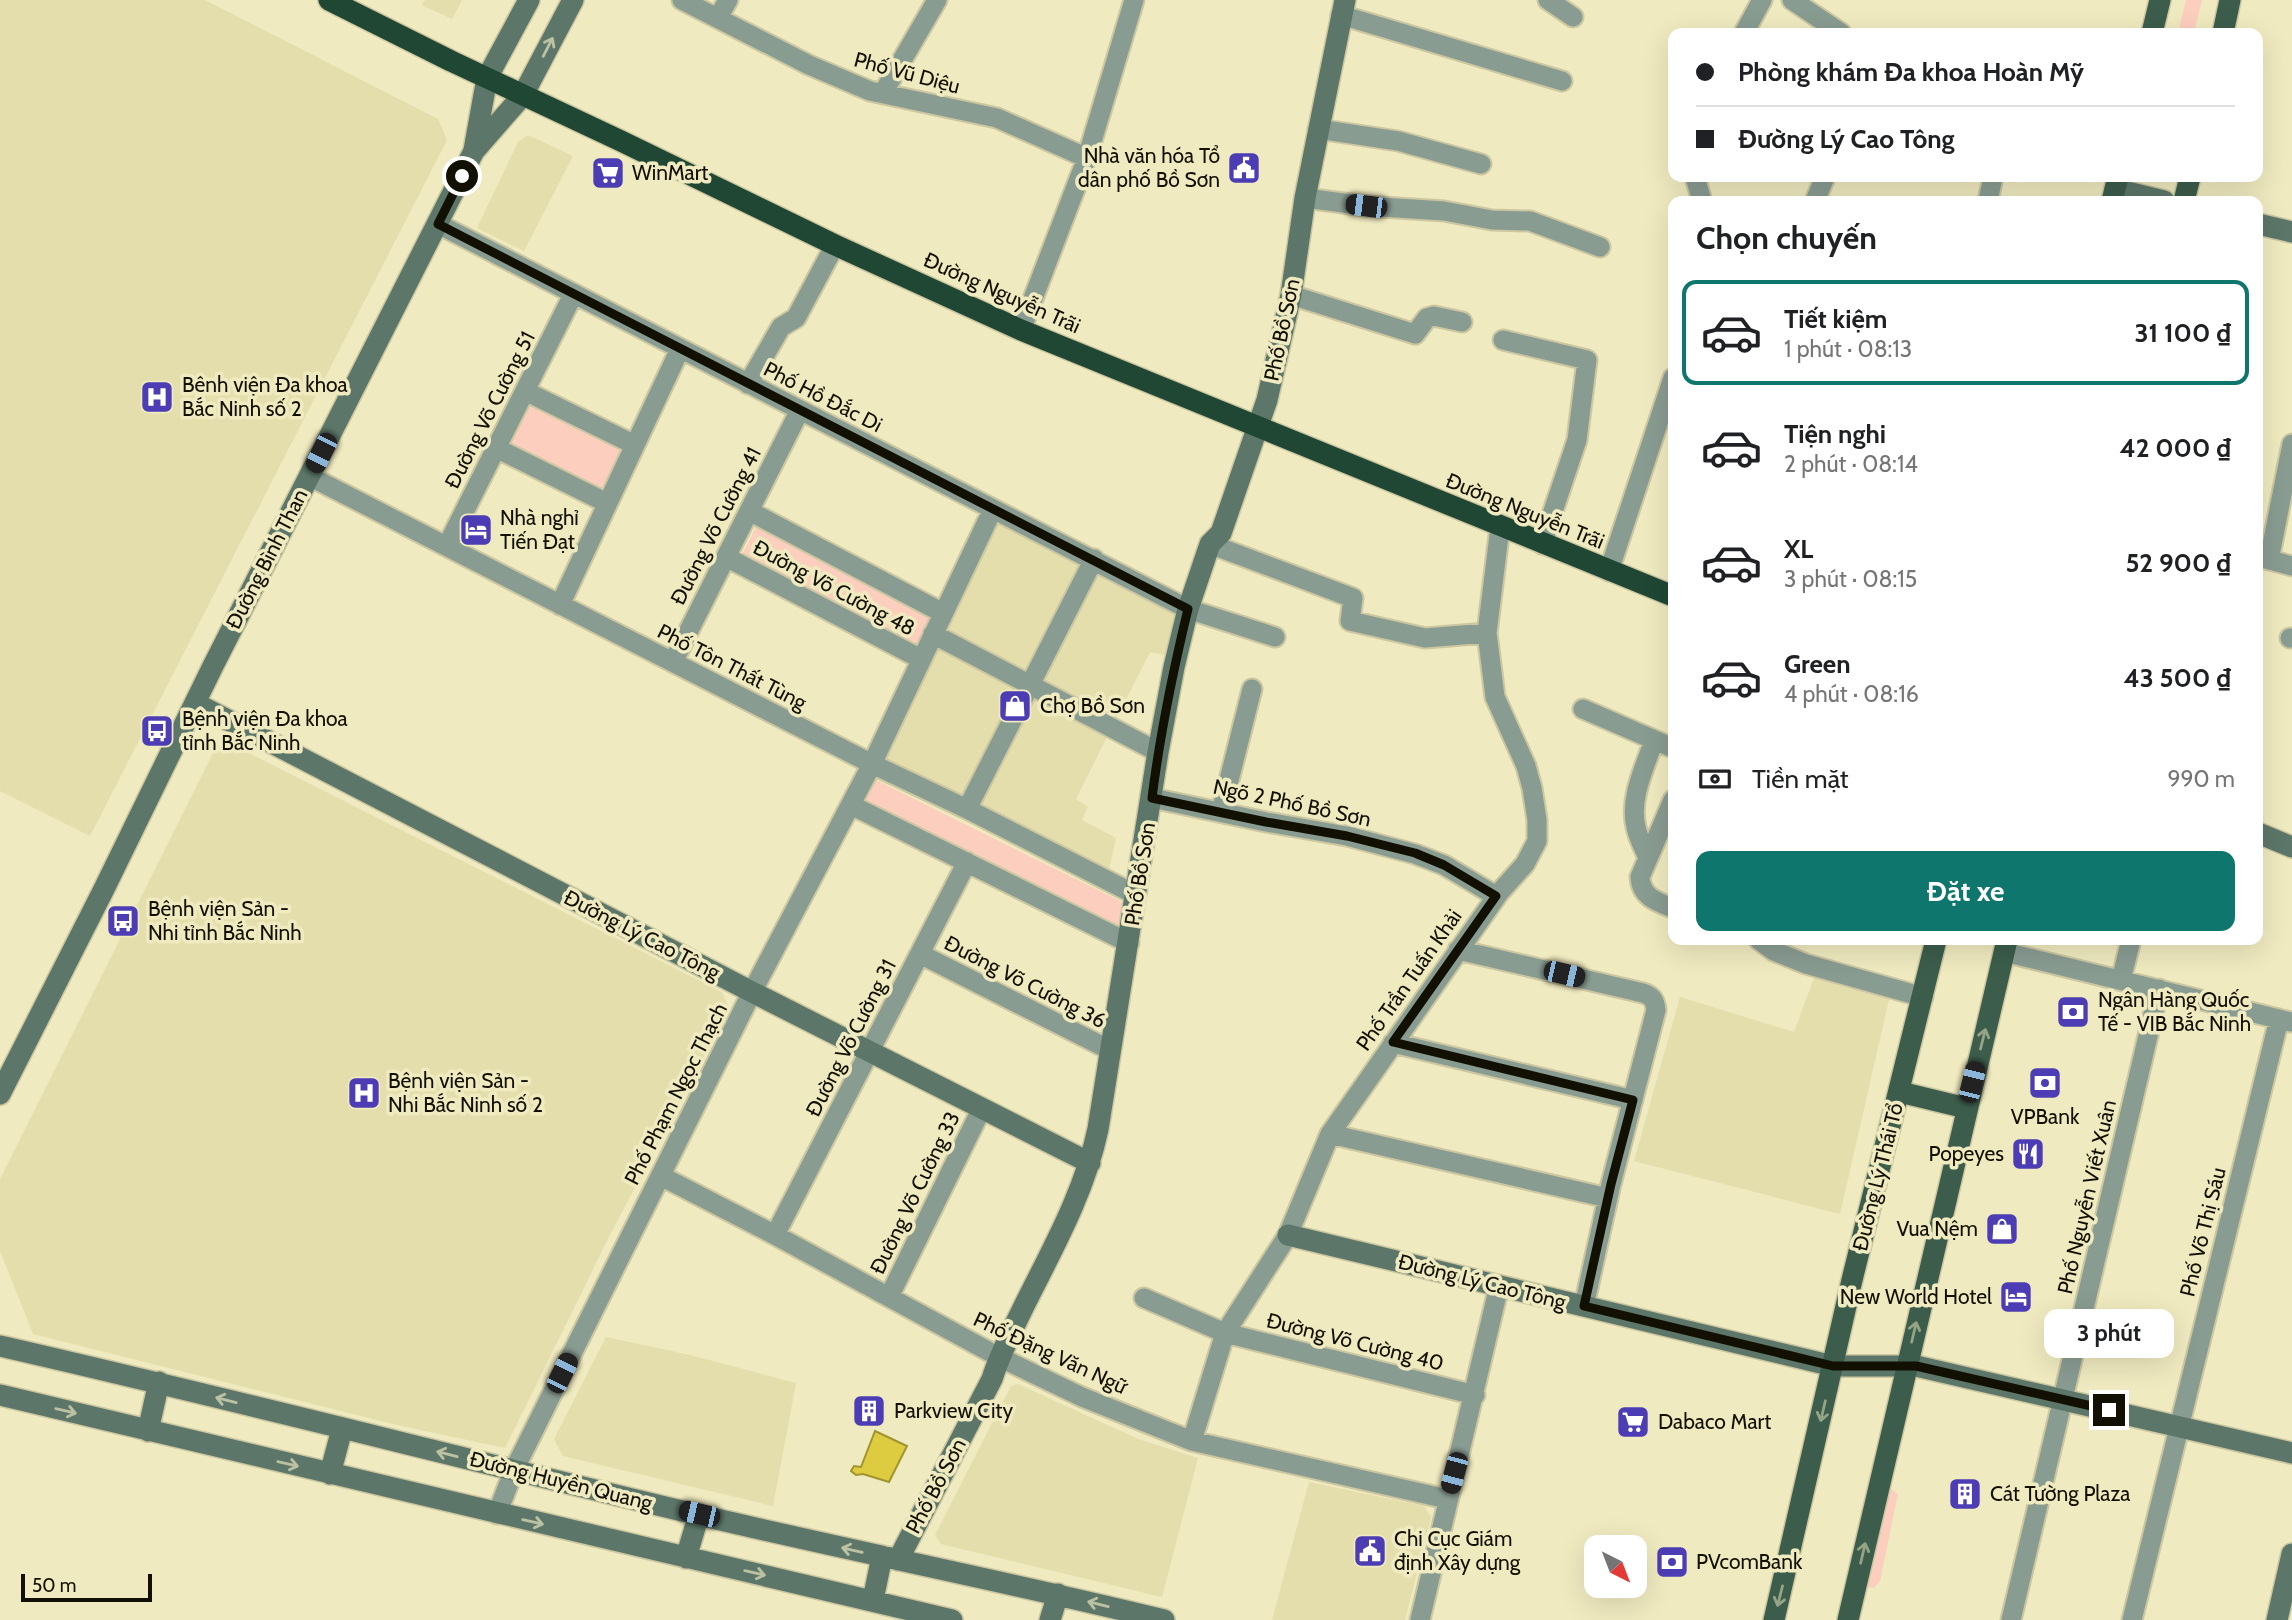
<!DOCTYPE html>
<html lang="vi">
<head>
<meta charset="utf-8">
<style>
  :root { --surface:#fff; --page:#f2f2f2; --text:#202124; --muted:#757577; --line:#e0e0e0; --accent:#0f766e }
  body { margin:0; font-family:Cabin,sans-serif; background:var(--page); color:var(--text); height:100vh; display:flex; flex-direction:column; font-size:26px; white-space:nowrap }
  * { box-sizing:border-box; margin:0 }
  p { font-size:23px; color:var(--muted) }
  .icon { flex:none; width:38px; height:38px; fill:none; stroke:currentColor; stroke-width:2; stroke-linecap:round; stroke-linejoin:round }
  .map { position:relative; flex:1; overflow:hidden }
  .panel { position:absolute; left:1668px; top:196px; width:595px; height:749px; display:flex; flex-direction:column; background:var(--surface); border-radius:14px; box-shadow:0 7px 28px #0002 }
  .panel>* { flex:none }
  .banner { position:absolute; left:1668px; top:28px; width:595px; height:154px; border-radius:14px; box-shadow:0 7px 28px #0002; display:grid; align-content:center; height:154px; padding:0 28px; background:var(--surface) }
  .needle { width:46px; rotate:138deg }
  .fabs { position:absolute; left:1584px; top:1535px; display:grid; gap:14px }
  .fabs a { display:grid; place-items:center; width:63px; height:63px; border-radius:14px; background:var(--surface); box-shadow:0 7px 28px #0002; font-size:35px }
  .scale { position:absolute; left:21px; bottom:18px; width:131px; box-sizing:border-box; padding-left:7px; border:4px solid #121003; border-top:0; font-size:19px; line-height:24px; white-space:nowrap; color:#121003; -webkit-text-stroke:5px #efeabf; paint-order:stroke }
  .end { position:absolute; width:32px; height:32px; margin:-16px; border:9px solid #121003; background:#fff; box-shadow:0 0 0 4px #fff }
  .from { border-radius:50% }
  .bubble { position:absolute; height:49px; border-radius:14px; background:var(--surface); box-shadow:0 7px 28px #0002; font-size:23px; font-weight:700; line-height:49px; text-align:center }
  .car { position:absolute; width:21px; height:42px; margin:-21px -10px; border-radius:9px; box-shadow:0 0 5px 2px #0007; background:linear-gradient(#222 24%,#8ab4d8 0 40%,#222 0 76%,#8ab4d8 0 86%,#222 0) }
  .banner b { display:flex; align-items:center; gap:24px; height:66px; font-size:26px }
  .banner b+b { border-top:2px solid var(--line) }
  .banner i { width:18px; height:18px; background:var(--text) }
  ul { padding:0; list-style:none }
  li { display:flex; align-items:center; gap:21px; height:105px; margin:0 14px 10px; padding:0 14px; border:4px solid transparent; border-radius:14px }
  li div { flex:1 }
  li b { display:block; font-size:26px }
  li em { font-style:normal; font-weight:700 }
  li.active { border-color:var(--accent) }
  li>.icon { width:63px; height:63px; stroke-width:1.5 }
  h2 { padding:0 28px; font-size:32px; line-height:84px }
  .pay { display:flex; align-items:center; gap:18px; height:77px; padding:0 28px; font-size:26px }
  .pay p { margin-inline-start:auto }
  .button { display:flex; gap:14px; margin-top:auto; padding:14px 28px }
  .button a { flex:1; height:80px; border-radius:14px; background:var(--accent); color:#fff; font-size:28px; font-weight:700; line-height:80px; text-align:center }
  .map>svg:first-child { display:block }
  .built { fill:#e4deac }
  .green { fill:#fccebd }
  .water { fill:#ddcc40; stroke:#a0942e; stroke-width:2 }
  .lines { fill:none; stroke-linecap:round; stroke-linejoin:round }
  .street-casing { stroke:#ccc7a1; stroke-width:23 }
  .secondary-casing { stroke:#ccc7a1; stroke-width:24 }
  .primary-casing { stroke:#ccc7a1; stroke-width:24 }
  .highway-casing { stroke:#ccc7a1; stroke-width:24 }
  .street { stroke:#899c92; stroke-width:19 }
  .secondary { stroke:#5c7769; stroke-width:21 }
  .primary { stroke:#3c5d4c; stroke-width:21 }
  .highway { stroke:#1f4734; stroke-width:21 }
  .oneway { stroke:#bcc2a1 }
  .oneway2 { stroke:#96a486 }
  .route { stroke:#121003; stroke-width:9 }
  .labels { text-anchor:middle; stroke-width:7; stroke-linejoin:round; paint-order:stroke }
  .street-label { font-size:21px; fill:#121003; stroke:#efeabf }
  .poi-label { font-size:21px; fill:#121003; stroke:#efeabf; text-anchor:start }
</style>
</head>
<body>
<div class="map">
<svg width="2292" height="1620" viewBox="0 0 2292 1620">
  <rect width="100%" height="100%" fill="#efeabf"/>
  <path class="built" d="M0 0H205L438 119 447 140 90 836 0 791Z
    M425 0H462L452 19 422 5Z
    M528 135 573 156 524 251 477 228 518 142Z
    M997 518 1182 612 1164 655 1150 652 1076 799 1088 807 1082 820 1116 838 1109 870 882 758Z
    M229 743 722 992 729 1008 610 1235 505 1448 397 1425 33 1334 0 1251V1179L216 747Z
    M1814 978 1890 995 1840 1214 1634 1161 1680 997 1794 1032Z
    M606 1337 690 1355 796 1383 773 1506 563 1456 554 1439Z
    M1018 1384 1138 1439 1198 1458 1162 1597 941 1544 935 1535 1011 1386Z
    M1309 1482 1424 1506 1431 1517 1405 1620H1272Z"/>
  <path class="green" d="M2186 0H2202L2194 33H2178Z
    M526 393 630 447 604 500 499 448Z
    M756 527 933 619 919 645 743 553Z
    M874 779 1128 905 1121 930 863 800Z
    M1890 1488 1898 1494 1880 1581 1874 1588 1867 1587 1865 1584 1888 1489Z"/>
  <path class="water" d="M875 1431 907 1446 889 1482 863 1474 856 1475 851 1471 854 1466 861 1467Z"/>
  <g class="lines">
    <defs>
      <path id="street" d="M682 0 809 65 870 91 997 118 1087 158
        M1548 0 1573 17
        M1792 0 1841 33
        M1341 15 1562 81
        M718 18 728 0
        M1744 33 1762 0
        M883 93 937 0
        M1318 129 1398 141 1481 164
        M1695 177 1702 201
        M1305 198 1366 206 1444 211 1492 220 1530 221 1600 247
        M1815 201 1825 177
        M1988 201 1993 177
        M438 224 1188 609 1275 637
        M1291 295 1415 334 1427 318 1434 316 1462 322
        M1021 330 1087 158 1134 0
        M1503 340 1587 360 1577 440 1542 544
        M748 384 781 327 796 318 835 245
        M525 391 635 445
        M496 448 607 503
        M309 476 872 764 967 809 1136 895
        M749 511 943 613
        M1210 544 1353 598 1350 621 1425 638 1487 633
        M447 546 573 295
        M726 557 921 659
        M2259 557 2292 566
        M2269 560 2292 444
        M1609 571 1673 378
        M560 605 680 349
        M933 634 1158 752
        M2290 638H2292
        M673 662 800 410
        M1583 709 1673 748
        M1152 798 1266 822 1347 836 1415 854 1444 865 1496 896
        M1673 800 1640 877C1641 897 1657 902 1673 908
        M851 805 1129 943
        M967 809 1094 559
        M1221 812 1252 689
        M1648 858C1644 848 1638 838 1636 827 1629 798 1645 767 1654 740
        M1759 940 1774 951 1806 964 1923 997
        M1458 950 1643 993C1652 996 1655 1000 1656 1010L1611 1184 1584 1306
        M2004 952 2291 1022
        M920 954 1110 1050
        M2121 980 2131 940
        M1393 1043 1633 1100
        M1330 1134 1608 1198
        M661 1176 775 1235 999 1357 1082 1397 1192 1441 1447 1499
        M775 1235 967 862
        M889 1297 982 1108
        M1144 1298 1225 1333 1475 1395
        M1192 1441 1225 1333 1288 1235 1330 1134 1499 893 1525 864 1537 841V820L1532 788 1526 766 1495 697 1487 633 1500 527
        M497 1514 514 1470 752 992 872 764 993 509
        M1420 1620 1499 1286
        M2011 1620 2159 989
        M2132 1620 2279 1019"/>
      <path id="secondary" d="M474 150 487 78 529 0
        M2115 189 2164 201
        M2258 224 2292 232
        M195 703 752 992 1090 1163
        M2258 833 2292 847
        M0 1094 103 891 212 668 474 151 523 95 573 0
        M1288 1235 1833 1366H1916L2292 1453
        M0 1346C232 1399 463 1459 695 1514 851 1551 1009 1582 1164 1620
        M0 1395 952 1620
        M148 1431 159 1382
        M330 1474 342 1429
        M686 1558 699 1514
        M898 1560 992 1379C1000 1353 1013 1329 1025 1304 1053 1248 1085 1191 1098 1129L1158 752 1174 667 1188 609 1210 544 1221 533 1267 400 1291 295 1305 198 1345 0
        M873 1600 882 1556
        M1050 1620 1058 1594
        M2277 1620 2292 1554"/>
      <path id="primary" d="M2152 33 2160 0
        M2223 33 2230 0
        M2112 201 2118 177
        M2184 201 2190 177
        M1900 1092 1966 1108
        M1774 1620 1852 1280 1936 940
        M1848 1620 2007 940"/>
      <path id="highway" d="M329 0 451 61 621 141 835 245 1021 330 1673 596"/>
    </defs>
    <use href="#street" class="street-casing"/>
    <use href="#secondary" class="secondary-casing"/>
    <use href="#primary" class="primary-casing"/>
    <use href="#highway" class="highway-casing"/>
    <use href="#street" class="street"/>
    <use href="#secondary" class="secondary"/>
    <use href="#primary" class="primary"/>
    <use href="#highway" class="highway"/>
  </g>
  <defs><path id="oneway-shaft" d="M-6 0H5M1.5-3L5.5 0L1.5 3" fill="none" stroke-width="1.6" stroke-linecap="round" stroke-linejoin="round" transform="scale(1.75)"/></defs>
  <g class="oneway">
    <use href="#oneway-shaft" transform="translate(548 47) rotate(-63)"/>
    <use href="#oneway-shaft" transform="translate(226 1400) rotate(-166)"/>
    <use href="#oneway-shaft" transform="translate(66 1411) rotate(13)"/>
    <use href="#oneway-shaft" transform="translate(447 1454) rotate(-166)"/>
    <use href="#oneway-shaft" transform="translate(288 1464) rotate(13)"/>
    <use href="#oneway-shaft" transform="translate(533 1522) rotate(13)"/>
    <use href="#oneway-shaft" transform="translate(852 1550) rotate(-167)"/>
    <use href="#oneway-shaft" transform="translate(755 1573) rotate(13)"/>
    <use href="#oneway-shaft" transform="translate(1098 1604) rotate(-166)"/>
  </g>
  <g class="oneway2">
    <use href="#oneway-shaft" transform="translate(1983 1039) rotate(-76)"/>
    <use href="#oneway-shaft" transform="translate(1914 1332) rotate(-77)"/>
    <use href="#oneway-shaft" transform="translate(1823 1411) rotate(103)"/>
    <use href="#oneway-shaft" transform="translate(1863 1553) rotate(-77)"/>
    <use href="#oneway-shaft" transform="translate(1780 1596) rotate(104)"/>
  </g>
  <g class="lines">
    <path class="route" d="M462 176 438 224 1188 609C1173 671 1160 734 1152 798L1266 822 1347 836 1415 853 1444 865 1496 896 1393 1042 1633 1100 1611 1184 1584 1306 1833 1366H1916L2109 1410"/>
  </g>
  <defs>
    <symbol id="civic-square" viewBox="-11 -11 22 22"><rect x="-9" y="-9" width="18" height="18" rx="4" fill="#4c3db4" stroke="#efeabf"/><path d="M-.6-6.5H3V-4.5H.6V-3L4-1V1h2V6H-6V1h2V-1L-.6-3ZM-1.2 2.5V6h2.4V2.5Z" fill="#fff"/></symbol>
    <symbol id="supermarket-square" viewBox="-11 -11 22 22"><rect x="-9" y="-9" width="18" height="18" rx="4" fill="#4c3db4" stroke="#efeabf"/><path d="M-6-5.5h2.5l.6 2H6L4.5 2H-2.5L-4.4-4H-6ZM-1.5 3.2a1.3 1.3 0 1 0 .1 0ZM3 3.2a1.3 1.3 0 1 0 .1 0Z" fill="#fff"/></symbol>
    <symbol id="hospital-square" viewBox="-11 -11 22 22"><rect x="-9" y="-9" width="18" height="18" rx="4" fill="#4c3db4" stroke="#efeabf"/><path d="M-5-5h3v3.5h4V-5h3V5h-3V1.5h-4V5h-3Z" fill="#fff"/></symbol>
    <symbol id="hotel-square" viewBox="-11 -11 22 22"><rect x="-9" y="-9" width="18" height="18" rx="4" fill="#4c3db4" stroke="#efeabf"/><path d="M-6-4.5h1.5V1H6V5H4.5V3h-9V5H-6ZM-4 0a1.8 1.8 0 1 1 3.6 0ZM.5 0V-2.5h3Q6-2.5 6 0Z" fill="#fff"/></symbol>
    <symbol id="shop-square" viewBox="-11 -11 22 22"><rect x="-9" y="-9" width="18" height="18" rx="4" fill="#4c3db4" stroke="#efeabf"/><path d="M-5-2.5h2.3a2.7 3.5 0 0 1 5.4 0H5L5.5 6h-11ZM-1.5-2.5h3a1.5 2.3 0 0 0-3 0Z" fill="#fff"/></symbol>
    <symbol id="bus-square" viewBox="-11 -11 22 22"><rect x="-9" y="-9" width="18" height="18" rx="4" fill="#4c3db4" stroke="#efeabf"/><path d="M-5-6H5V4H4V6H2V4H-2V6H-4V4H-5ZM-3.5-4V0h7V-4ZM-3.5 1.2v1.5H-2V1.2ZM2 1.2v1.5H3.5V1.2Z" fill="#fff"/></symbol>
    <symbol id="bank-square" viewBox="-11 -11 22 22"><rect x="-9" y="-9" width="18" height="18" rx="4" fill="#4c3db4" stroke="#efeabf"/><path d="M-6-4H6V4H-6ZM0-2.3a2.3 2.3 0 1 0 0 4.6a2.3 2.3 0 1 0 0-4.6Z" fill="#fff"/></symbol>
    <symbol id="restaurant-square" viewBox="-11 -11 22 22"><rect x="-9" y="-9" width="18" height="18" rx="4" fill="#4c3db4" stroke="#efeabf"/><path d="M-5-6h1v4h1v-4h1v4h1v-4h1v5L-1.5 .5V6h-2V.5L-5-1ZM5-6V6H3V1.5H1.5Q1.5-4 5-6Z" fill="#fff"/></symbol>
    <symbol id="building-square" viewBox="-11 -11 22 22"><rect x="-9" y="-9" width="18" height="18" rx="4" fill="#4c3db4" stroke="#efeabf"/><path d="M-4-6H4V6H1V3H-1V6H-4ZM-2.5-4.3h1.7v1.8h-1.7ZM.8-4.3h1.7v1.8H.8ZM-2.5-1h1.7V.8h-1.7ZM.8-1h1.7V.8H.8Z" fill="#fff"/></symbol>
  </defs>
  <g fill-rule="evenodd">
    <use href="#civic-square" x="1225" y="149" width="38" height="38"/>
    <use href="#supermarket-square" x="589" y="154" width="38" height="38"/>
    <use href="#hospital-square" x="138" y="378" width="38" height="38"/>
    <use href="#hotel-square" x="457" y="511" width="38" height="38"/>
    <use href="#shop-square" x="996" y="687" width="38" height="38"/>
    <use href="#bus-square" x="138" y="712" width="38" height="38"/>
    <use href="#bus-square" x="104" y="902" width="38" height="38"/>
    <use href="#bank-square" x="2054" y="993" width="38" height="38"/>
    <use href="#bank-square" x="2026" y="1064" width="38" height="38"/>
    <use href="#hospital-square" x="345" y="1074" width="38" height="38"/>
    <use href="#restaurant-square" x="2009" y="1135" width="38" height="38"/>
    <use href="#shop-square" x="1983" y="1210" width="38" height="38"/>
    <use href="#hotel-square" x="1997" y="1278" width="38" height="38"/>
    <use href="#building-square" x="850" y="1392" width="38" height="38"/>
    <use href="#supermarket-square" x="1614" y="1403" width="38" height="38"/>
    <use href="#building-square" x="1946" y="1475" width="38" height="38"/>
    <use href="#civic-square" x="1351" y="1532" width="38" height="38"/>
    <use href="#bank-square" x="1653" y="1543" width="38" height="38"/>
  </g>
  <g class="labels">
    <g class="street-label">
      <text transform="translate(907 73) rotate(15)" y="7">Phố Vũ Diệu</text>
      <text transform="translate(1002 293) rotate(24)" y="7">Đường Nguyễn Trãi</text>
      <text transform="translate(1282 330) rotate(-78)" y="7">Phố Bồ Sơn</text>
      <text transform="translate(823 397) rotate(27)" y="7">Phố Hồ Đắc Di</text>
      <text transform="translate(490 410) rotate(-63)" y="7">Đường Võ Cường 51</text>
      <text transform="translate(1525 511) rotate(22)" y="7">Đường Nguyễn Trãi</text>
      <text transform="translate(716 526) rotate(-63)" y="7">Đường Võ Cường 41</text>
      <text transform="translate(267 559) rotate(-63)" y="7">Đường Bình Than</text>
      <text transform="translate(834 588) rotate(28)" y="7">Đường Võ Cường 48</text>
      <text transform="translate(732 667) rotate(27)" y="7">Phố Tôn Thất Tùng</text>
      <text transform="translate(1292 803) rotate(12)" y="7">Ngõ 2 Phố Bồ Sơn</text>
      <text transform="translate(1140 874) rotate(-81)" y="7">Phố Bồ Sơn</text>
      <text transform="translate(642 935) rotate(27)" y="7">Đường Lý Cao Tông</text>
      <text transform="translate(1409 980) rotate(-55)" y="7">Phố Trần Tuấn Khải</text>
      <text transform="translate(1025 982) rotate(27)" y="7">Đường Võ Cường 36</text>
      <text transform="translate(851 1038) rotate(-63)" y="7">Đường Võ Cường 31</text>
      <text transform="translate(676 1094) rotate(-63)" y="7">Phố Phạm Ngọc Thạch</text>
      <text transform="translate(1878 1177) rotate(-76)" y="7">Đường Lý Thái Tổ</text>
      <text transform="translate(915 1193) rotate(-64)" y="7">Đường Võ Cường 33</text>
      <text transform="translate(2087 1197) rotate(-77)" y="7">Phố Nguyễn Viết Xuân</text>
      <text transform="translate(2203 1232) rotate(-76)" y="7">Phố Võ Thị Sáu</text>
      <text transform="translate(1482 1282) rotate(14)" y="7">Đường Lý Cao Tông</text>
      <text transform="translate(1355 1342) rotate(14)" y="7">Đường Võ Cường 40</text>
      <text transform="translate(1050 1353) rotate(25)" y="7">Phố Đặng Văn Ngữ</text>
      <text transform="translate(561 1481) rotate(14)" y="7">Đường Huyền Quang</text>
      <text transform="translate(936 1486) rotate(-62)" y="7">Phố Bồ Sơn</text>
    </g>
    <g class="poi-label">
      <text x="1220" y="163" text-anchor="end">Nhà văn hóa Tổ<tspan x="1220" dy="24">dân phố Bồ Sơn</tspan></text>
      <text x="632" y="180">WinMart</text>
      <text x="182" y="392">Bệnh viện Đa khoa<tspan x="182" dy="24">Bắc Ninh số 2</tspan></text>
      <text x="500" y="525">Nhà nghỉ<tspan x="500" dy="24">Tiến Đạt</tspan></text>
      <text x="1040" y="713">Chợ Bồ Sơn</text>
      <text x="182" y="726">Bệnh viện Đa khoa<tspan x="182" dy="24">tỉnh Bắc Ninh</tspan></text>
      <text x="148" y="916">Bệnh viện Sản -<tspan x="148" dy="24">Nhi tỉnh Bắc Ninh</tspan></text>
      <text x="2098" y="1007">Ngân Hàng Quốc<tspan x="2098" dy="24">Tế - VIB Bắc Ninh</tspan></text>
      <text x="388" y="1088">Bệnh viện Sản -<tspan x="388" dy="24">Nhi Bắc Ninh số 2</tspan></text>
      <text x="2045" y="1124" text-anchor="middle">VPBank</text>
      <text x="2004" y="1161" text-anchor="end">Popeyes</text>
      <text x="1978" y="1236" text-anchor="end">Vua Nệm</text>
      <text x="1992" y="1304" text-anchor="end">New World Hotel</text>
      <text x="894" y="1418">Parkview City</text>
      <text x="1658" y="1429">Dabaco Mart</text>
      <text x="1990" y="1501">Cát Tường Plaza</text>
      <text x="1394" y="1546">Chi Cục Giám<tspan x="1394" dy="24">định Xây dựng</tspan></text>
      <text x="1696" y="1569">PVcomBank</text>
    </g>
  </g>
</svg>
<div class="fabs">
<a><svg class="needle" viewBox="-14 -14 28 28"><path d="M0-13l5 13h-10z" fill="#e53935"/><path d="M0 13l5-13h-10z" fill="#757577"/></svg></a>
</div>
<div class="scale">50 m</div>
<i class="end from" style="left:462px;top:176px"></i>
<i class="end" style="left:2109px;top:1410px"></i>
<div class="bubble" style="left:2044px;top:1309px;width:130px">3 phút</div>
<i class="car" style="left:1366px;top:206px;rotate:277deg"></i>
<i class="car" style="left:321px;top:453px;rotate:207deg"></i>
<i class="car" style="left:1564px;top:974px;rotate:103deg"></i>
<i class="car" style="left:1972px;top:1082px;rotate:14deg"></i>
<i class="car" style="left:562px;top:1373px;rotate:26deg"></i>
<i class="car" style="left:1454px;top:1473px;rotate:195deg"></i>
<i class="car" style="left:699px;top:1514px;rotate:283deg"></i>
<div class="banner">
<b><i class="from"></i>Phòng khám Đa khoa Hoàn Mỹ</b>
<b><i></i>Đường Lý Cao Tông</b>
</div>
<section class="panel">
<h2>Chọn chuyến</h2>
<ul>
<li class="active"><svg class="icon" aria-label="car" viewBox="0 0 24 24"><path d="M5 17H2v-5l4-1 3-4h7l3 4 3 1v5h-3M9 17h6M6 11h13"/><circle cx="7" cy="17" r="2"/><circle cx="17" cy="17" r="2"/></svg><div><b>Tiết kiệm</b><p>1 phút · 08:13</p></div><em>31 100 ₫</em></li>
<li><svg class="icon" aria-label="car" viewBox="0 0 24 24"><path d="M5 17H2v-5l4-1 3-4h7l3 4 3 1v5h-3M9 17h6M6 11h13"/><circle cx="7" cy="17" r="2"/><circle cx="17" cy="17" r="2"/></svg><div><b>Tiện nghi</b><p>2 phút · 08:14</p></div><em>42 000 ₫</em></li>
<li><svg class="icon" aria-label="car" viewBox="0 0 24 24"><path d="M5 17H2v-5l4-1 3-4h7l3 4 3 1v5h-3M9 17h6M6 11h13"/><circle cx="7" cy="17" r="2"/><circle cx="17" cy="17" r="2"/></svg><div><b>XL</b><p>3 phút · 08:15</p></div><em>52 900 ₫</em></li>
<li><svg class="icon" aria-label="car" viewBox="0 0 24 24"><path d="M5 17H2v-5l4-1 3-4h7l3 4 3 1v5h-3M9 17h6M6 11h13"/><circle cx="7" cy="17" r="2"/><circle cx="17" cy="17" r="2"/></svg><div><b>Green</b><p>4 phút · 08:16</p></div><em>43 500 ₫</em></li>
</ul>
<div class="pay"><svg class="icon" aria-label="cash" viewBox="0 0 24 24"><path d="M3 7h18v10H3z"/><circle cx="12" cy="12" r="2"/></svg>Tiền mặt<p>990 m</p></div>
<div class="button"><a>Đặt xe</a></div>
</section>
</div>
</body>
</html>
